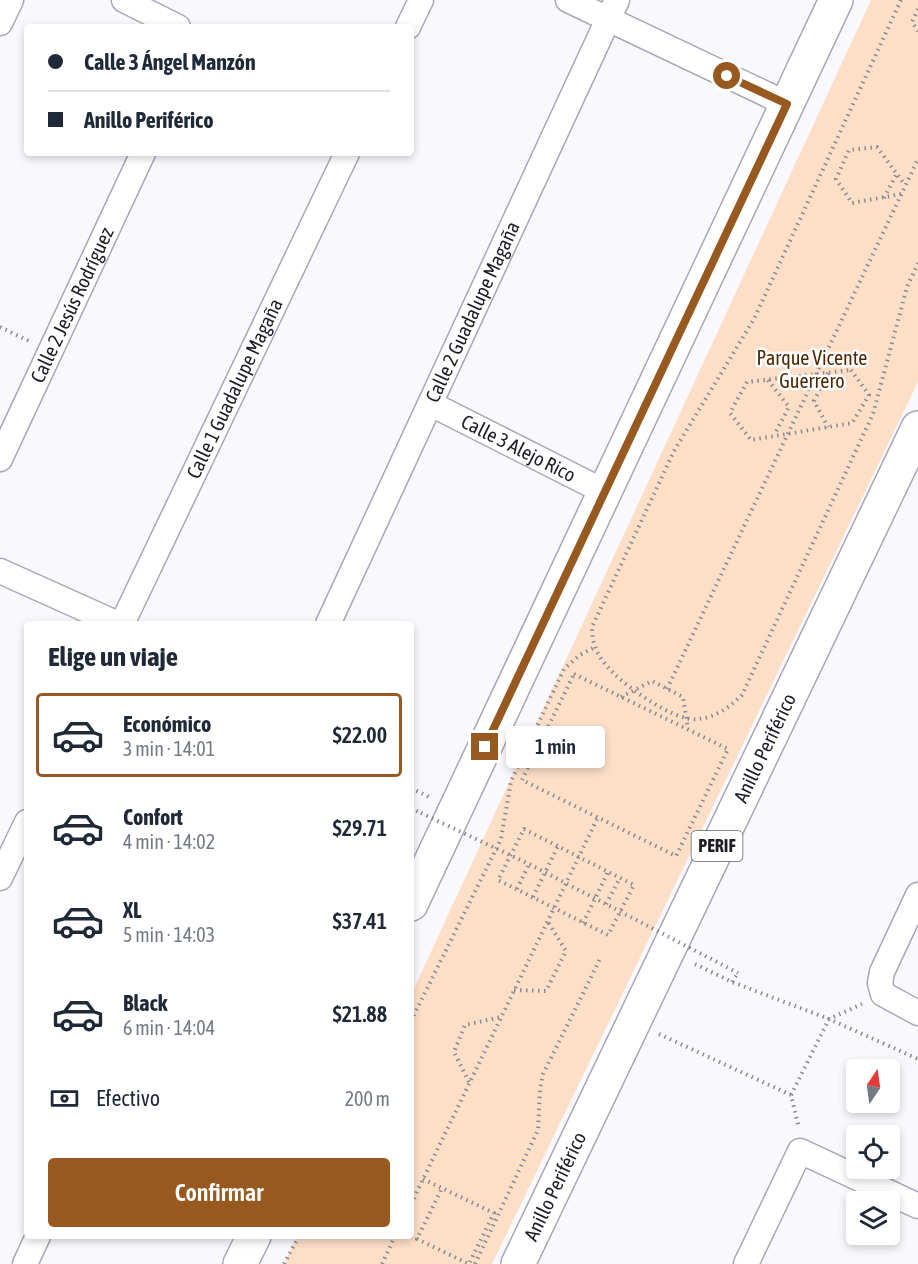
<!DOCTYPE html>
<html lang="es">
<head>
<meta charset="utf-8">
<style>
  :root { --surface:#fff; --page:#f2f2f3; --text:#1f2937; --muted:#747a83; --line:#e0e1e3; --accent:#97591f }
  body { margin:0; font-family:"Asap Condensed",sans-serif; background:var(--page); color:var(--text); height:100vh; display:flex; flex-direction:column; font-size:22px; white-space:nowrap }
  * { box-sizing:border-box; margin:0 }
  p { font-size:20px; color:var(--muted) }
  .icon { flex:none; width:33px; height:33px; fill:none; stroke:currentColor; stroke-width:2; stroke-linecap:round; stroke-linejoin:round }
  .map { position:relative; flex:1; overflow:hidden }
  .drawer { position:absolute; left:24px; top:621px; width:390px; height:618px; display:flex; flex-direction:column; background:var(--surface); border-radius:6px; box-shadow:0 3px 9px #0003 }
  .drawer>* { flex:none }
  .hud { position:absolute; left:24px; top:24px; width:390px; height:132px; border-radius:6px; box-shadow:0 3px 9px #0003; display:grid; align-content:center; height:132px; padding:0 24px; background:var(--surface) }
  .needle { width:39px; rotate:13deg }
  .fabs { position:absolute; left:846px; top:1059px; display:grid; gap:12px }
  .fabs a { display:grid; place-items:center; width:54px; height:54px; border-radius:6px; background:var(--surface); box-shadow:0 3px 9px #0003; font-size:30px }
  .end { position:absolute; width:27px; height:27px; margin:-14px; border:8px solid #97591f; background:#fff; box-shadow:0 0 0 3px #fff }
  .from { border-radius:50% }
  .bubble { position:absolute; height:42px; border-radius:6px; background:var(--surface); box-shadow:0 3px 9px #0003; font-size:20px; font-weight:600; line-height:42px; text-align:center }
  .hud b { display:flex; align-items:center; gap:21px; height:57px; font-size:22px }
  .hud b+b { border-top:2px solid var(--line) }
  .hud i { width:15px; height:15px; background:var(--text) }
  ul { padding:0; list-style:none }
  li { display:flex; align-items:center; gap:18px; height:84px; margin:0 12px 9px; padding:0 12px; border:3px solid transparent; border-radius:6px }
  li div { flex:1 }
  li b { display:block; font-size:22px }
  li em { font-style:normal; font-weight:600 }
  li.current { border-color:var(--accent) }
  li>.icon { width:54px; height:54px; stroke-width:1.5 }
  h2 { padding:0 24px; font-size:27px; line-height:72px }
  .pay { display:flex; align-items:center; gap:15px; height:66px; padding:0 24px; font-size:22px }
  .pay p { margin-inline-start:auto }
  .cta { display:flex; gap:12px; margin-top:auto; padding:12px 24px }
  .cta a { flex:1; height:69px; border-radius:6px; background:var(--accent); color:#fff; font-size:24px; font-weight:600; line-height:69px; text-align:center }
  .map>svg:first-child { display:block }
  .green { fill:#fddfc8 }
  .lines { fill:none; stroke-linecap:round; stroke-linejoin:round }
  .street-casing { stroke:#aaa6b9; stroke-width:27 }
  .primary-casing { stroke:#aaa6b9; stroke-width:36 }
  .path { stroke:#8b8a90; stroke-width:4; stroke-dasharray:1.5 4.5; stroke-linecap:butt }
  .street { stroke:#fff; stroke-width:24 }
  .primary { stroke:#fff; stroke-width:33 }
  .path-bridge { stroke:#8b8a90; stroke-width:4; stroke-dasharray:1.5 4.5; stroke-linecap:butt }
  .route { stroke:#97591f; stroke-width:8 }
  .labels { text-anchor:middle; stroke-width:5; stroke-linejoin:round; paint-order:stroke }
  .shield { fill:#fff; stroke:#626166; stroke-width:1.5 }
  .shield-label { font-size:18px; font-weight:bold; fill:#1f1d25 }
  .street-label { font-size:20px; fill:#1f1d25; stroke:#fff }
  .park-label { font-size:20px; fill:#4d2802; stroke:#fff }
</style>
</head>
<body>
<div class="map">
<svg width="918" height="1264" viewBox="0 0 918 1264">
  <rect width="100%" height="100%" fill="#f9f8fd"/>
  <path class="green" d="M871 0H918V382L492 1264H284L297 1236H411V995Z"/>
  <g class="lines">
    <defs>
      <g id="street">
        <path d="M124 0 178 27"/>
        <path d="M568 0 787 104"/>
        <path d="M0 23 11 0"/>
        <path d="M408 27 421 0"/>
        <path id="s1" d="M431 404 605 492"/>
        <path id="s2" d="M0 459 143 153"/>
        <path d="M0 571 118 624"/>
        <path id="s3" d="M122 624 347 153"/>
        <path id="s4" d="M328 624 617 0"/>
        <path d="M0 878 27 822"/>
        <path d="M918 895 882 972 880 983 883 994 918 1013"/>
        <path d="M25 1264 38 1236"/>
        <path d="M746 1264 800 1151 918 1206"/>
      </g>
      <g id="primary">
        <path d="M411 904 836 0"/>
        <path d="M240 1264 254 1236"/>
        <path id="s5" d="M518 1264 918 428"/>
      </g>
    </defs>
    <use href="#street" class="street-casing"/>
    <use href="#primary" class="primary-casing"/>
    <path class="path" d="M901 0 754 319 674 451 592 627C592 641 596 654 606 665 620 683 674 722 697 719 715 718 730 707 742 695L873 414 907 287 918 263
      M918 9 912 22 918 31
      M901 194 852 203 836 179 849 150 877 147 905 185
      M884 198 897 173
      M0 327 29 341
      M851 370 869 395 852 423 751 440 730 413 747 382Z
      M828 373 814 401 828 427
      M768 380 789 407 774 435
      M574 674 728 749 676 856 522 780Z
      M667 689 918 159
      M621 697 652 681 683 697 688 729
      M411 788 429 797
      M411 808 421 813
      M524 829 634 885 608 935 498 880Z
      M517 889 529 864
      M533 897 558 846
      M606 904 620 878
      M583 923 608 872
      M695 964 732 982 829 1019 862 1004
      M732 982 738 973
      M514 990 546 991 566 951 548 922
      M411 1021 501 839 511 781 564 669 580 655 595 647
      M659 1034 791 1095 799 1128
      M469 1082 454 1052 465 1025 501 1017
      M791 1095 829 1019 918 1059
      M423 1179 494 1213 469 1264 417 1239 442 1188
      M411 1204 598 817
      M411 1236 417 1239
      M284 1264 299 1236
      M382 1264 395 1236
      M475 1264 538 1130 540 1089 543 1074 601 957"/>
    <use href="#street" class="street"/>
    <use href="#primary" class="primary"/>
    <path class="path-bridge" d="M421 813 529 864 738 973"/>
  </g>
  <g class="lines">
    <path class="route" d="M485 747 787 104 727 76"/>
  </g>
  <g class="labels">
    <rect class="shield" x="691.5" y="831" width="51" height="30" rx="4.5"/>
    <g class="shield-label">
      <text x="717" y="852">PERIF</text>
    </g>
    <g class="street-label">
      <text dy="7" stroke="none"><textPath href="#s2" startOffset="170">Calle 2 Jesús Rodríguez</textPath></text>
      <text dy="7" stroke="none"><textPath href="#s4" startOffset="344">Calle 2 Guadalupe Magaña</textPath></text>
      <text dy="7" stroke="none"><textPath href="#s3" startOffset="261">Calle 1 Guadalupe Magaña</textPath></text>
      <text dy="7" stroke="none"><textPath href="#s1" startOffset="98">Calle 3 Alejo Rico</textPath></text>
      <text dy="7" stroke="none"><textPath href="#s5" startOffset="572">Anillo Periférico</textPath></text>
      <text dy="7" stroke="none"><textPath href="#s5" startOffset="86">Anillo Periférico</textPath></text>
    </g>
    <g class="park-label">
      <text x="812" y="365">Parque Vicente<tspan x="812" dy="23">Guerrero</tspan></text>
    </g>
  </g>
</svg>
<div class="fabs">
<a><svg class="needle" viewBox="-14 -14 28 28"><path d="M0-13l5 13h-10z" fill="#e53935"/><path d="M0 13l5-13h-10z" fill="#747a83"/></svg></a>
<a><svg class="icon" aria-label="locate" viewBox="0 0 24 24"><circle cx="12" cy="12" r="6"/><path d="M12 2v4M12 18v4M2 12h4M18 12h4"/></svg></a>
<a><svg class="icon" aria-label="layers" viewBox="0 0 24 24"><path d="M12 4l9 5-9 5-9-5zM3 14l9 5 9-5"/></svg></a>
</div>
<i class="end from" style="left:727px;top:76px"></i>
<i class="end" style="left:485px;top:747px"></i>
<div class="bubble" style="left:506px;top:726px;width:99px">1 min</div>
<div class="hud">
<b><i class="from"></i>Calle 3 Ángel Manzón</b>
<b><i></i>Anillo Periférico</b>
</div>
<section class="drawer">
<h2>Elige un viaje</h2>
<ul>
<li class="current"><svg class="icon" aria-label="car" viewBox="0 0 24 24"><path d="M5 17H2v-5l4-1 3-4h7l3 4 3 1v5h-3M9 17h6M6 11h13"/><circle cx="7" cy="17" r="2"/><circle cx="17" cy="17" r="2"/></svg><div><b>Económico</b><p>3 min · 14:01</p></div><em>$22.00</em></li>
<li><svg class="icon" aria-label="car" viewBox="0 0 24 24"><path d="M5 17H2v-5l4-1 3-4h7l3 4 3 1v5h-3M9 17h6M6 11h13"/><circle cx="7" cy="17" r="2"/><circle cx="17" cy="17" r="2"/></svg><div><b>Confort</b><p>4 min · 14:02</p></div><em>$29.71</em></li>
<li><svg class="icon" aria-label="car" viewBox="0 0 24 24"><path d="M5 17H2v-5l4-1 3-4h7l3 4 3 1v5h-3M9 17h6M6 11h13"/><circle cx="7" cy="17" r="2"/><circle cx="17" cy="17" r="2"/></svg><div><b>XL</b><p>5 min · 14:03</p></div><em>$37.41</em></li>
<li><svg class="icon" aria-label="car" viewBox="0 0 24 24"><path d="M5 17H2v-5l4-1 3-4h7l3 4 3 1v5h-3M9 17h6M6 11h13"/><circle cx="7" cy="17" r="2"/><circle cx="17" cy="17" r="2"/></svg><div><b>Black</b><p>6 min · 14:04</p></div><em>$21.88</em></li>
</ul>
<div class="pay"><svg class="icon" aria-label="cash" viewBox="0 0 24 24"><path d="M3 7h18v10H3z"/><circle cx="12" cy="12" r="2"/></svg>Efectivo<p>200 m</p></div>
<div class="cta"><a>Confirmar</a></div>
</section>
</div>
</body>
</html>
